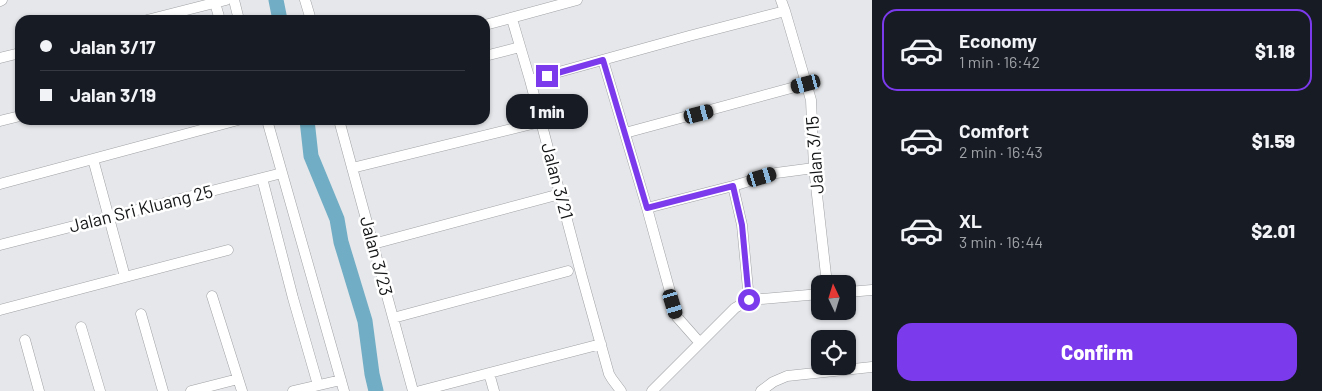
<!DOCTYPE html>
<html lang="en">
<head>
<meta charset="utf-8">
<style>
  :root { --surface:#171b24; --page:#20242c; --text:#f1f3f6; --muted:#9ea1a6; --line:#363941; --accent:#7c3aed }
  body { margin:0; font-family:Barlow,sans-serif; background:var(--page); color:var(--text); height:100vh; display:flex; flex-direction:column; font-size:19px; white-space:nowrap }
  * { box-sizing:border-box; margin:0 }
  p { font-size:16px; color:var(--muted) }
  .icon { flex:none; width:28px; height:28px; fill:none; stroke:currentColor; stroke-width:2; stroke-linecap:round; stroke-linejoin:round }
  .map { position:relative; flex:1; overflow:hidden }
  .drawer { display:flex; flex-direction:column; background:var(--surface); width:450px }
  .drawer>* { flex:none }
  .guide { position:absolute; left:15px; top:15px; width:475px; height:110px; border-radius:15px; box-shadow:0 1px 4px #0004; display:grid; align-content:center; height:110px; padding:0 25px; background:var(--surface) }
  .needle { width:32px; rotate:356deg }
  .fabs { position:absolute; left:811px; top:275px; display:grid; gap:10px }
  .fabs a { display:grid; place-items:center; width:45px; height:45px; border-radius:10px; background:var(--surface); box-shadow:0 1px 4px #0004; font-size:25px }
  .end { position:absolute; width:22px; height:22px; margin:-11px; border:6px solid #7c3aed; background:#fff; box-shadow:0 0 0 2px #fff }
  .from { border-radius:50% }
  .bubble { position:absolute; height:35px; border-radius:15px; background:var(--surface); box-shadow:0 1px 4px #0004; font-size:16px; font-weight:800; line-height:35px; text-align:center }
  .car { position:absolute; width:15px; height:30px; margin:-15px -8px; border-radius:6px; box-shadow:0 0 4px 1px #0007; background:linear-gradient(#222 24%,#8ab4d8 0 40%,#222 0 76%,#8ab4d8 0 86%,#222 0) }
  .guide b { display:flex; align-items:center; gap:18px; height:48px; font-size:19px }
  .guide b+b { border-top:1px solid var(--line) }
  .guide i { width:12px; height:12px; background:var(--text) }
  ul { padding:9px 0 0; list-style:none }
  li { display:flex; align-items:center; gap:15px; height:82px; margin:0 10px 8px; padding:0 15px; border:2px solid transparent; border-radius:15px }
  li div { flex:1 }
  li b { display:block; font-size:19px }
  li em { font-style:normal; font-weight:800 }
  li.on { border-color:var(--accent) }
  li>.icon { width:45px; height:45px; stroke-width:1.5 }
  .action { display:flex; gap:10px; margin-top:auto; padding:10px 25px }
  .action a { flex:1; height:58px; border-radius:15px; background:var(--accent); color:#fff; font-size:20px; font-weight:800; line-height:58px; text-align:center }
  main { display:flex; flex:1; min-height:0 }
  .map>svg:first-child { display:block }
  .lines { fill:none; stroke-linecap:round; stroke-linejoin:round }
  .river { stroke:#71adc4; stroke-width:15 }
  .minor-casing { stroke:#a0a2a5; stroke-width:11 }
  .minor { stroke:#fff; stroke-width:10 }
  .route { stroke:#7c3aed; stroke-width:6 }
  .labels { text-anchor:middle; stroke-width:5; stroke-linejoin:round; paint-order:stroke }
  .street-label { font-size:18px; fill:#141516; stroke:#fff }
</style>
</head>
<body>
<main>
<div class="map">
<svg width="872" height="391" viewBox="0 0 872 391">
  <rect width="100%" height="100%" fill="#e5e7ea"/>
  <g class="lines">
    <path class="river" d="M276 0 280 20
      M307 120 311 156 337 219 341 242 365 321 372 374 376 391"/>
    <defs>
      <path id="minor" d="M234 0 239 20
        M305 0 311 20
        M781 0 785 11 811 100 814 168 827 284
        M0 1 2 0
        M215 3 220 20
        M512 19 530 80 582 277 609 374 612 379 621 391
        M147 20 226 0
        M485 25 577 0
        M485 56 520 47
        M0 58 20 53
        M603 60 647 208 677 317 700 343
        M530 80 689 36 785 11
        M267 120 344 391
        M339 120 413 391
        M0 121 20 116
        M625 133 806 84
        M93 159 125 277
        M352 168 540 122
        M262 178 293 298 318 385
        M0 184 238 120
        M733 186 742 225 749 300
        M647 208 733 186 776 173 814 168
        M373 244 560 194
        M0 245 282 173
        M848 292 872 290
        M212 296 242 391
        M0 310 228 250
        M141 314 163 391
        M393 318 568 271
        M81 327 100 391
        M25 340 39 391
        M489 373 494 391
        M191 391 238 379
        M293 391 341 380
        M420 391 601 344
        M652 391 735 308 749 300 820 294
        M761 391 773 382 787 376 872 367"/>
    </defs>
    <use href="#minor" class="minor-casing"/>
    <use href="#minor" class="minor"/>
  </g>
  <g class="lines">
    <path class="route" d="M547 76 603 60 647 208 733 186 742 225 749 300"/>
  </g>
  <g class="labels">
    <g class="street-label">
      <text transform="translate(815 155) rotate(-94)" y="6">Jalan 3/15</text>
      <text transform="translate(557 181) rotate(75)" y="6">Jalan 3/21</text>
      <text transform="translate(141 209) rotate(-14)" y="6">Jalan Sri Kluang 25</text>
      <text transform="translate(376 256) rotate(75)" y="6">Jalan 3/23</text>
    </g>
  </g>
</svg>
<div class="fabs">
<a><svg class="needle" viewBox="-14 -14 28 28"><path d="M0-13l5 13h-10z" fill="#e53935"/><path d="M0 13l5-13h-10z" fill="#9ea1a6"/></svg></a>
<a><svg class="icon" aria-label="locate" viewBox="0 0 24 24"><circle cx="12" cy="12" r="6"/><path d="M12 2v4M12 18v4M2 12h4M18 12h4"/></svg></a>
</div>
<i class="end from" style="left:749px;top:300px"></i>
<i class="end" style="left:547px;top:76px"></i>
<div class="bubble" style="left:506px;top:94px;width:82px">1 min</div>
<i class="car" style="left:806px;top:84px;rotate:255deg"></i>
<i class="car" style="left:699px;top:114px;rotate:75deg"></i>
<i class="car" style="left:762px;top:177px;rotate:73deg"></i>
<i class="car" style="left:673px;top:304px;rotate:163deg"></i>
<div class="guide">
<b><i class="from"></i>Jalan 3/17</b>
<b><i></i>Jalan 3/19</b>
</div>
</div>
<section class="drawer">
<ul>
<li class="on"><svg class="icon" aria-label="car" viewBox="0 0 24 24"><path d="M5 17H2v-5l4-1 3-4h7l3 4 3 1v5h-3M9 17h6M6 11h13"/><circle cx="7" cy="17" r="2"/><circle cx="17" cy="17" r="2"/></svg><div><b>Economy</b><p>1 min · 16:42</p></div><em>$1.18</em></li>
<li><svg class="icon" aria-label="car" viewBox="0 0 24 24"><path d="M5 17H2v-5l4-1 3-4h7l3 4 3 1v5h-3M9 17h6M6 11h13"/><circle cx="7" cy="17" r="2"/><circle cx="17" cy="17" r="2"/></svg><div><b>Comfort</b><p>2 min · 16:43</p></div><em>$1.59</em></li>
<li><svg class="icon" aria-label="car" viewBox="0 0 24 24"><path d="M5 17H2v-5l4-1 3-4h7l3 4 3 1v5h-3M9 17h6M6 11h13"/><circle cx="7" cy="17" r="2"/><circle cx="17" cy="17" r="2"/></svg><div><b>XL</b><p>3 min · 16:44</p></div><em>$2.01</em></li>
</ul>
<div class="action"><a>Confirm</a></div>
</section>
</main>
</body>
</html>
